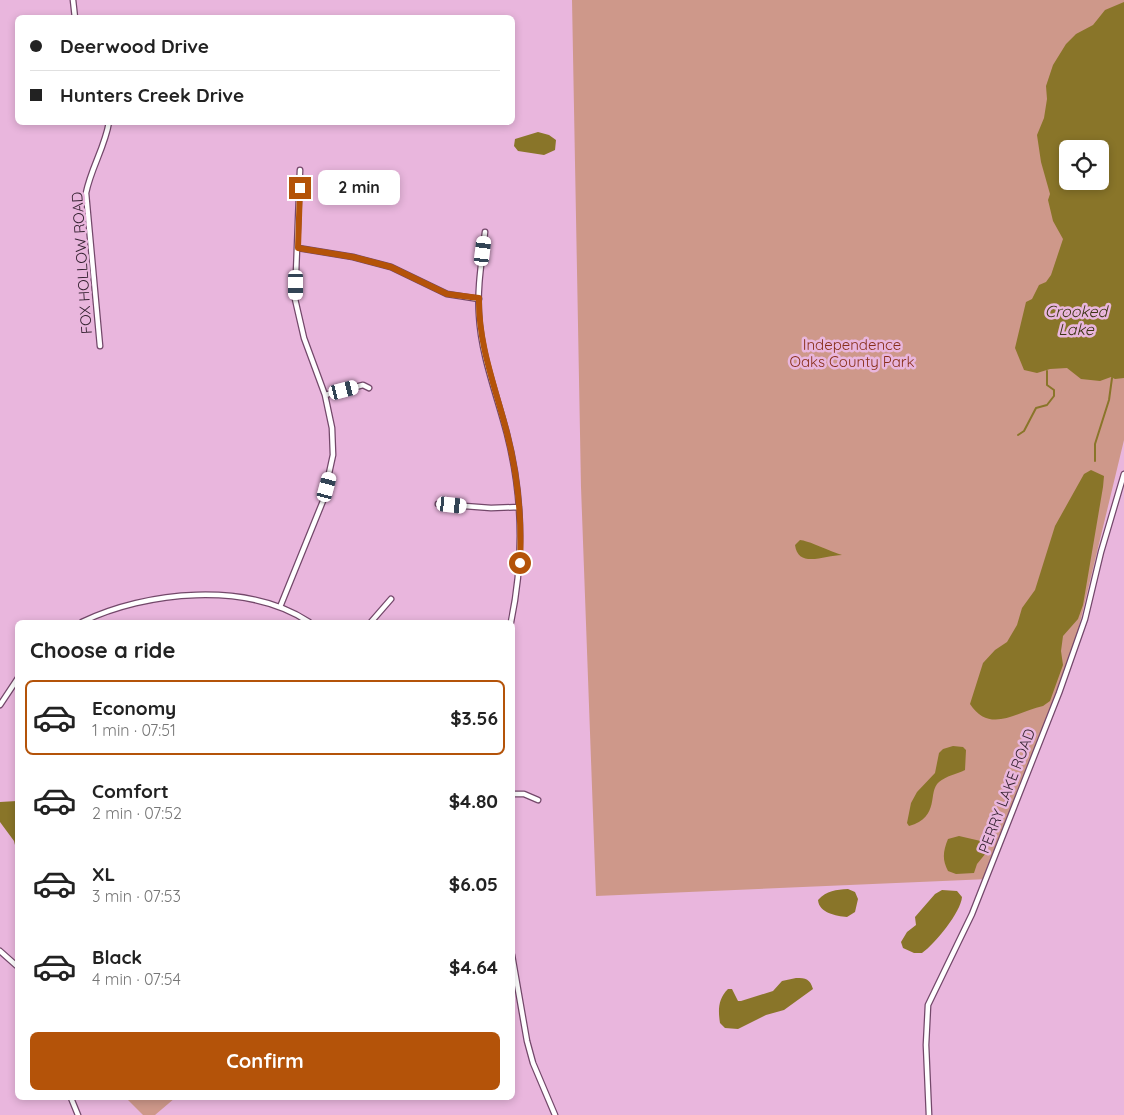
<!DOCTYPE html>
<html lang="en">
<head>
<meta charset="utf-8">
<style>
  :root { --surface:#fff; --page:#f6f6f6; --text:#222; --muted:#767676; --line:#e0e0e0; --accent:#b45309 }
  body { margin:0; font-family:Quicksand,sans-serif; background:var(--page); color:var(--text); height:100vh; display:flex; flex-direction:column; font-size:19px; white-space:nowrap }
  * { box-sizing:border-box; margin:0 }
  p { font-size:16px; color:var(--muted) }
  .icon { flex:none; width:28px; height:28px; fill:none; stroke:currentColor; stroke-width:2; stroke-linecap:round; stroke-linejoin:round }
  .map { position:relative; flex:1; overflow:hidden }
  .side { position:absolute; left:15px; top:620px; width:500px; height:480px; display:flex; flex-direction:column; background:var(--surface); border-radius:8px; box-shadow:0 2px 8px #0003 }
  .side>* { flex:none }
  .guide { position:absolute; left:15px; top:15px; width:500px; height:110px; border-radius:8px; box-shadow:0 2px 8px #0003; display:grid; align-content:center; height:110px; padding:0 15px; background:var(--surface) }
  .buttons { position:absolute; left:1059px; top:140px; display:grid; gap:10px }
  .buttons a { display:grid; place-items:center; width:50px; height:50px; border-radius:8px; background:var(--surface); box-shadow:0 2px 8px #0003; font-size:25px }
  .end { position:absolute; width:22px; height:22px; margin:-11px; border:6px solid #b45309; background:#fff; box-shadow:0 0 0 2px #fff }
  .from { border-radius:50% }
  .bubble { position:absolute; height:35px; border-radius:8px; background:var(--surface); box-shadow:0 2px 8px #0003; font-size:16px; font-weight:800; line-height:35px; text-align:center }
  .car { position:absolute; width:15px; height:30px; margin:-15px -8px; border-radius:6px; box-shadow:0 0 4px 1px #0007; background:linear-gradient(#fff 24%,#345 0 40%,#fff 0 76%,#345 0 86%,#fff 0) }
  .guide b { display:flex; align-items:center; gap:18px; height:48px; font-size:19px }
  .guide b+b { border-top:1px solid var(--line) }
  .guide i { width:12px; height:12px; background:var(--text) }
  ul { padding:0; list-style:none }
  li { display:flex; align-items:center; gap:15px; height:75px; margin:0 10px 8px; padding:0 5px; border:2px solid transparent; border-radius:8px }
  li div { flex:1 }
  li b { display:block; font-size:19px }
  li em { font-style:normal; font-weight:800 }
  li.selected { border-color:var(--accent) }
  li>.icon { width:45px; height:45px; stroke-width:1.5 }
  h2 { padding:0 15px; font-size:22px; line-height:60px }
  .button { display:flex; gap:10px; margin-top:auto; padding:10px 15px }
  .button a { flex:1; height:58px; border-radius:8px; background:var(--accent); color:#fff; font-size:20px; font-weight:800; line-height:58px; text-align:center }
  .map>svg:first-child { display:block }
  .green { fill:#ce988a; fill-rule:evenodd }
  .water { fill:#897529; fill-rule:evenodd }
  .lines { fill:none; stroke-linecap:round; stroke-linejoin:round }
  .stream { stroke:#897529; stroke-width:2 }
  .minor-casing { stroke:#73486a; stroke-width:7 }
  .minor { stroke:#fff; stroke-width:4.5 }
  .route { stroke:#b45309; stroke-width:6 }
  .labels { text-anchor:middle; stroke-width:5; stroke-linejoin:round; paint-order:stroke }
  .street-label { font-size:15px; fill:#362332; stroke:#e9b6dd }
  .park-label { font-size:15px; fill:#882e19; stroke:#e9b6dd }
  .water-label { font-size:16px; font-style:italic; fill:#3d3514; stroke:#e9b6dd }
</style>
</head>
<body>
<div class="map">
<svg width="1124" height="1115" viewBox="0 0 1124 1115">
  <rect width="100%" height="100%" fill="#e9b6dd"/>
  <path class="green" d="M572 0H1124V440L1077 635 989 879 596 896 581 487ZM1068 149H1100V181H1068Z
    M126 1098H175L155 1115H143Z"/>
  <path class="water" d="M1124 2V378L1115 379 1111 377 1100 381 1081 379 1067 368 1050 369 1037 373 1024 370 1015 348 1026 302 1032 299 1039 285 1046 282 1051 275 1063 239 1053 221 1048 200 1050 194 1041 162 1037 135 1044 118 1047 99 1046 86 1053 65 1066 44 1076 34 1093 25 1105 10ZM1068 149H1100V181H1068Z
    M538 132 549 135 556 140 555 150 544 155 518 151 514 146 515 139Z
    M1091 470 1104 476 1103 487 1083 605 1078 619 1063 636 1061 651 1063 665 1050 701 1043 706C1018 711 990 735 970 704L983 663 995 650 1007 642 1017 625 1022 608 1035 590 1055 526 1084 474Z
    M800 540C807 540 832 552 842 555 825 555 798 569 795 545Z
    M953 746 963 747 966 750 965 770C957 774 946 776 939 782 927 792 941 817 909 826L907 823 911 803 917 792 935 773 939 753 943 749Z
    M17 801V853L14 841 0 822V802Z
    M959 836 985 842 986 853 977 864 974 873 956 874 948 871C942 860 943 851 948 839Z
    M848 889 855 892 858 899 855 912 847 917C836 916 819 913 818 900 827 890 836 890 848 889Z
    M942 890 957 891 962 897C961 912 935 944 922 953H914L903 948 901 942 907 932 916 925 915 917 935 894Z
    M796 978C806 978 810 979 813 989L784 1010 766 1015 738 1029 725 1028 720 1023C718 1010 718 999 728 989H732L738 1001H741L773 991 782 981Z"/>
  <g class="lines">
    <path class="stream" d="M1018 435 1024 431 1036 408 1047 405 1054 396V390L1047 385V371
      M1095 461V444L1109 400 1112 378"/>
    <defs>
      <path id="minor" d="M73 0 75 18
        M485 232C482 260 477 287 479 315 481 355 497 395 507 434 523 496 524 559 511 622
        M298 248 353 257 391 267 447 294 479 299
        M100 346 86 193C91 168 105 147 109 122
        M325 395 363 385 369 388
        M438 504 491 508 519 507
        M280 607 323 501 333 455 332 428 325 395 304 338 295 299 300 170
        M82 622C146 591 247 581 309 622
        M371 622 391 599
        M0 705 18 678
        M512 794H524L538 800
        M0 951 18 967
        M512 955 527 1041 533 1063 555 1115
        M71 1098 78 1115
        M929 1115 926 1045 928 1005 972 914 1059 693 1085 619 1101 552 1124 474"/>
    </defs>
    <use href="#minor" class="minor-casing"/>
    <use href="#minor" class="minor"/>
  </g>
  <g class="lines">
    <path class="route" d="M300 188 298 248 353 257 391 267 447 294 479 298C478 344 496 389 507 433 518 476 522 519 520 563"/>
  </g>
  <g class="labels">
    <g class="street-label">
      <text transform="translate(82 263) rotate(-94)" y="5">FOX HOLLOW ROAD</text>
      <text transform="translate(1007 791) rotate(-69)" y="5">PERRY LAKE ROAD</text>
    </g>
    <g class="park-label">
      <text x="852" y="350">Independence<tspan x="852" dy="17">Oaks County Park</tspan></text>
    </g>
    <g class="water-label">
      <text x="1076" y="317">Crooked<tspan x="1076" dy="18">Lake</tspan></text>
    </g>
  </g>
</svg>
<div class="buttons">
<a><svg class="icon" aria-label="locate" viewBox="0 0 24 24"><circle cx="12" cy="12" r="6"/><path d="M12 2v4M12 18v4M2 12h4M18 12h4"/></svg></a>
</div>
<i class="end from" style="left:520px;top:563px"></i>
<i class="end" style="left:300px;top:188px"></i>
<div class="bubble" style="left:318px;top:170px;width:82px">2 min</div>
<i class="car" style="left:483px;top:251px;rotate:7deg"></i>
<i class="car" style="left:296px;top:285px;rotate:180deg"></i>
<i class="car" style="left:344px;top:390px;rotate:76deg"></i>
<i class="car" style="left:327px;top:487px;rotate:15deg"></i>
<i class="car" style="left:452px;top:505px;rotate:96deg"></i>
<div class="guide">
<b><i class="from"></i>Deerwood Drive</b>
<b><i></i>Hunters Creek Drive</b>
</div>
<section class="side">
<h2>Choose a ride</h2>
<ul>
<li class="selected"><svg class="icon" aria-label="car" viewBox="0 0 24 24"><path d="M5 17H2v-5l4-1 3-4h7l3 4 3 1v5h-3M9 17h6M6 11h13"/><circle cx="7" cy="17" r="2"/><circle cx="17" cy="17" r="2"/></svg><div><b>Economy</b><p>1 min · 07:51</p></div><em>$3.56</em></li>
<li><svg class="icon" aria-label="car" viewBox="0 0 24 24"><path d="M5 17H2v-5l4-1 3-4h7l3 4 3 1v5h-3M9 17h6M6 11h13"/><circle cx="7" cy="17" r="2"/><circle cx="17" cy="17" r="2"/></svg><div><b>Comfort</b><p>2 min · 07:52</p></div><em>$4.80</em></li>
<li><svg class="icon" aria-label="car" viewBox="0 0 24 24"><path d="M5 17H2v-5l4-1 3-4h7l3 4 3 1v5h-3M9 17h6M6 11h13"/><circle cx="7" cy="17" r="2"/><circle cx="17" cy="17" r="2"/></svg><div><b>XL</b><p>3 min · 07:53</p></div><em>$6.05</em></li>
<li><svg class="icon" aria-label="car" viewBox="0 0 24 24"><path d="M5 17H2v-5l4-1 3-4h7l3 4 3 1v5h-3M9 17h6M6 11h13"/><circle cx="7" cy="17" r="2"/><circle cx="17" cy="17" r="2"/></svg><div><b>Black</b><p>4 min · 07:54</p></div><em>$4.64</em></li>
</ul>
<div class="button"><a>Confirm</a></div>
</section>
</div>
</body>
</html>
